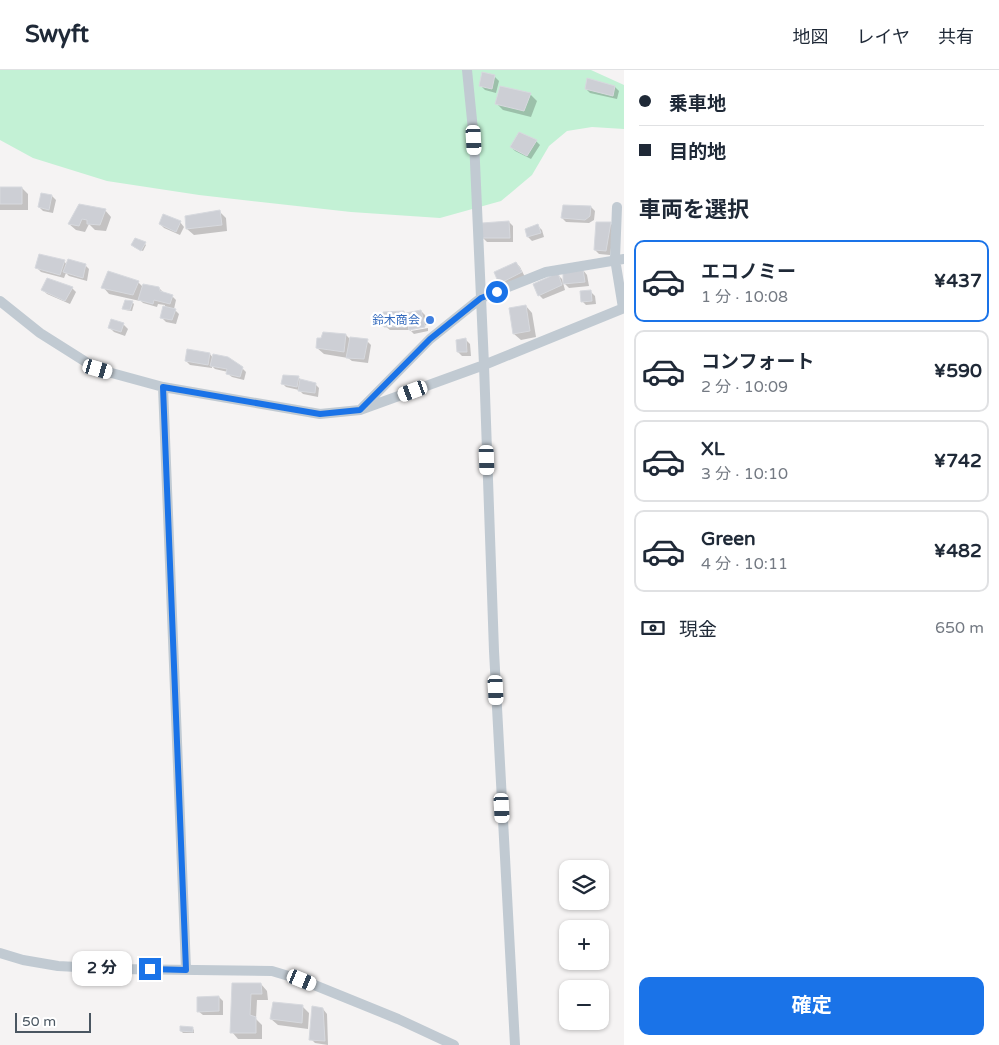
<!DOCTYPE html>
<html lang="ja">
<head>
<meta charset="utf-8">
<style>
  :root { --surface:#fff; --page:#f2f2f3; --text:#1f2937; --muted:#747a83; --line:#e0e1e3; --accent:#1a73e8 }
  body { margin:0; font-family:"Varela Round","Noto Sans JP",sans-serif; background:var(--page); color:var(--text); height:100vh; display:flex; flex-direction:column; font-size:19px; white-space:nowrap }
  * { box-sizing:border-box; margin:0 }
  p { font-size:16px; color:var(--muted) }
  .icon { flex:none; width:28px; height:28px; fill:none; stroke:currentColor; stroke-width:2; stroke-linecap:round; stroke-linejoin:round }
  .map { position:relative; flex:1; overflow:hidden }
  .side { display:flex; flex-direction:column; background:var(--surface); width:375px }
  .side>* { flex:none }
  .hud { display:grid; align-content:center; height:110px; padding:0 15px; background:var(--surface) }
  .fabs { position:absolute; left:559px; top:790px; display:grid; gap:10px }
  .fabs a { display:grid; place-items:center; width:50px; height:50px; border-radius:10px; background:var(--surface); box-shadow:0 1px 4px #0004; font-size:25px }
  .scale { position:absolute; left:15px; bottom:12px; width:76px; box-sizing:border-box; padding-left:5px; border:2px solid #4a5661; border-top:0; font-size:14px; line-height:18px; white-space:nowrap; color:#4a5661; -webkit-text-stroke:4px #fff; paint-order:stroke }
  .end { position:absolute; width:22px; height:22px; margin:-11px; border:6px solid #1a73e8; background:#fff; box-shadow:0 0 0 2px #fff }
  .from { border-radius:50% }
  .bubble { position:absolute; height:35px; border-radius:10px; background:var(--surface); box-shadow:0 1px 4px #0004; font-size:16px; font-weight:700; line-height:35px; text-align:center }
  .car { position:absolute; width:15px; height:30px; margin:-15px -8px; border-radius:6px; box-shadow:0 0 4px 1px #0007; background:linear-gradient(#fff 24%,#345 0 40%,#fff 0 76%,#345 0 86%,#fff 0) }
  .hud b { display:flex; align-items:center; gap:18px; height:48px; font-size:19px }
  .hud b+b { border-top:1px solid var(--line) }
  .hud i { width:12px; height:12px; background:var(--text) }
  ul { padding:0; list-style:none }
  li { display:flex; align-items:center; gap:15px; height:82px; margin:0 10px 8px; padding:0 5px; border:2px solid var(--line); border-radius:10px }
  li div { flex:1 }
  li b { display:block; font-size:19px }
  li em { font-style:normal; font-weight:700 }
  li.selected { border-color:var(--accent) }
  li>.icon { width:45px; height:45px; stroke-width:1.5 }
  h2 { padding:0 15px; font-size:22px; line-height:60px }
  .pay { display:flex; align-items:center; gap:12px; height:55px; padding:0 15px; font-size:19px }
  .pay p { margin-inline-start:auto }
  .primary-button { display:flex; gap:10px; margin-top:auto; padding:10px 15px }
  .primary-button a { flex:1; height:58px; border-radius:10px; background:var(--accent); color:#fff; font-size:20px; font-weight:700; line-height:58px; text-align:center }
  header { display:flex; align-items:center; gap:30px; box-sizing:border-box; height:70px; padding:0 25px; background:var(--surface); border-bottom:1px solid var(--line) }
  header strong { font-size:24px }
  nav { display:flex; gap:28px; margin-inline-start:auto; font-size:18px }
  main { display:flex; flex:1; min-height:0 }
  .map>svg:first-child { display:block }
  .green { fill:#c3f1d5 }
  .shadow { fill:#0003 }
  .building { fill:#cdcfd5; stroke:#d7d9de }
  .lines { fill:none; stroke-linecap:round; stroke-linejoin:round }
  .minor { stroke:#c1cad2; stroke-width:10 }
  .route { stroke:#1a73e8; stroke-width:6 }
  .shop-dot { fill:#3f7fe0; stroke:#fff; stroke-width:2 }
  .labels { text-anchor:middle; stroke-width:4.5; stroke-linejoin:round; paint-order:stroke }
  .shop-label { font-size:12px; fill:#366cbe; stroke:#fff; text-anchor:end }
</style>
</head>
<body>
<header>
<strong>Swyft</strong>
<nav><a>地図</a><a>レイヤ</a><a>共有</a></nav>
</header>
<main>
<div class="map">
<svg width="624" height="975" viewBox="0 0 624 975">
  <rect width="100%" height="100%" fill="#f5f3f3"/>
  <path class="green" d="M0 0H591L624 15V59L592 57 567 61 549 76 532 105 501 131 440 148 351 142 199 125 107 111 33 88 0 70Z"/>
  <path class="shadow" d="M483 4 495 7 499 11 496 23 485 20 481 16Z
    M615 17 619 21 617 29 590 23 586 19Z
    M530 24 537 31 531 47 503 40 497 34Z
    M536 71 540 75 531 89 515 81 511 77Z
    M0 118H22L28 124V140H0Z
    M52 126 56 130 53 143 43 141 39 137Z
    M80 136 105 140 111 147 106 161 95 160 89 154 85 162 76 160 69 154Z
    M591 137 595 141 594 150 589 153 566 152 562 148Z
    M220 142 226 148 227 161 194 165 187 159Z
    M180 152 184 157 180 165 164 158 160 154Z
    M509 152 513 156V172H487L483 168Z
    M610 153 614 157 610 185 599 184 595 180Z
    M538 156 542 160 544 167 532 171 528 167Z
    M145 174 146 175 143 181 134 177Z
    M64 191 67 195H85L89 199 87 211 69 206 66 203 64 208 41 202 37 198Z
    M516 193 520 197 525 207 504 218 500 214Z
    M583 200 587 205 589 216 569 218 565 214Z
    M558 205 562 209 565 220 543 229 539 225Z
    M138 212 143 217 159 218 163 222 172 226 176 230 174 239 179 244 176 254 166 252 162 248 165 235 158 234 157 237 143 233 140 230V231L109 224 103 217Z
    M72 218 76 222 70 234 47 224 43 220Z
    M590 221 595 226 596 234 586 235 582 231Z
    M132 232 134 234 132 241 125 240 124 238Z
    M526 236 532 243 536 267 521 270 514 264Z
    M421 241 425 245 427 255 411 258V261L408 258 409 260H390L385 256 404 242 407 244Z
    M112 251 124 255 128 259 125 266 114 262 110 258Z
    M428 258V261L414 264 411 261Z
    M346 265 351 270 367 271 371 275 368 293 352 291 348 288 324 284 317 278Z
    M466 270 470 274 471 286H462L458 282Z
    M210 284 213 288 242 298 246 302 244 310 232 307 227 303 228 302 215 299 212 296V298L190 295 186 291Z
    M298 307 302 311 315 314 319 318 318 327 303 324 299 320 286 317 282 313Z
    M233 914H261L267 921 268 930H257L256 949 262 955V969H238L232 962Z
    M219 927 223 931V945H203L198 941Z
    M302 936 309 943 308 959 278 955 271 949Z
    M323 939 327 944 328 975 315 973 311 969Z
    M192 958 194 960V963H183L181 961Z"/>
  <path class="building" d="M482 2 495 5 492 19 479 16Z
    M587 8 615 16 613 26 585 19Z
    M500 16 531 23 524 41 495 34Z
    M519 62 537 70 527 86 510 77Z
    M0 117H22V134H0Z
    M41 123 52 125 49 140 38 137Z
    M79 134 106 139 100 155 87 154V150L82 149 79 156 68 154Z
    M563 135 591 136 590 146 585 150 561 148Z
    M220 140 222 155 186 159 185 146Z
    M163 144 181 151 176 162 159 154Z
    M509 151 510 168H482V153Z
    M596 152H611L606 181 594 180Z
    M538 154 541 163 527 167 525 159Z
    M135 168 146 172 141 181 131 175Z
    M39 184 65 190 60 205 35 198Z
    M68 189 86 194 83 208 63 202Z
    M516 192 522 202 499 214 494 202Z
    M583 199 585 212 563 214V201Z
    M108 201 139 211 133 225 101 218Z
    M558 203 562 215 538 226 533 214Z
    M47 208 73 217 65 231 41 220Z
    M143 214 159 217 160 221 173 225 170 234 154 230 153 234 138 230Z
    M591 220 592 231 581 232 580 221Z
    M125 230 133 231 130 240 122 239Z
    M526 235 530 261 513 264 509 238Z
    M163 236 176 239 172 250 160 248Z
    M421 240 425 257 409 260 406 243Z
    M404 241 405 257H384L383 242Z
    M111 249 124 253 121 262 108 258Z
    M323 262 346 264 344 282 316 278 317 268H321Z
    M350 267 368 269 364 289 346 288Z
    M466 268 467 282H457L456 270Z
    M187 279 210 283 208 295 185 291Z
    M213 284 228 287 243 297 240 307 226 304 227 299 210 296Z
    M283 305 299 306 297 317 281 314Z
    M300 309 316 313 315 323 298 321Z
    M232 913H261L262 924H251L250 945 256 947V963H230Z
    M219 926V941L197 942V927Z
    M273 932 303 935 302 953 270 949Z
    M312 936 323 938 325 971 309 970Z
    M180 956 193 957V962L180 961Z"/>
  <g class="lines">
    <path class="minor" d="M467 0 474 70 484 295 494 581 515 975
      M617 137 615 189 623 238
      M0 231 40 263 97 299 163 317 320 344 360 340 484 295 624 238
      M163 317 186 899
      M362 338 430 269 481 228 546 202 624 189
      M0 883 23 890 58 896 115 899 272 901 302 910 398 949 454 975"/>
  </g>
  <g class="lines">
    <path class="route" d="M150 899 186 900 163 317 320 344 360 340 430 269 481 228 497 222"/>
  </g>
  <circle class="shop-dot" cx="430" cy="250" r="5"/>
  <g class="labels">
    <g class="shop-label">
      <text x="420" y="254">鈴木商会</text>
    </g>
  </g>
</svg>
<div class="fabs">
<a><svg class="icon" aria-label="layers" viewBox="0 0 24 24"><path d="M12 4l9 5-9 5-9-5zM3 14l9 5 9-5"/></svg></a>
<a>+</a>
<a>−</a>
</div>
<div class="scale">50 m</div>
<i class="end from" style="left:497px;top:222px"></i>
<i class="end" style="left:150px;top:899px"></i>
<div class="bubble" style="left:72px;top:881px;width:60px">2 分</div>
<i class="car" style="left:474px;top:70px;rotate:177deg"></i>
<i class="car" style="left:98px;top:299px;rotate:106deg"></i>
<i class="car" style="left:413px;top:321px;rotate:250deg"></i>
<i class="car" style="left:487px;top:390px;rotate:178deg"></i>
<i class="car" style="left:496px;top:620px;rotate:177deg"></i>
<i class="car" style="left:502px;top:738px;rotate:177deg"></i>
<i class="car" style="left:302px;top:910px;rotate:112deg"></i>
</div>
<section class="side">
<div class="hud">
<b><i class="from"></i>乗車地</b>
<b><i></i>目的地</b>
</div>
<h2>車両を選択</h2>
<ul>
<li class="selected"><svg class="icon" aria-label="car" viewBox="0 0 24 24"><path d="M5 17H2v-5l4-1 3-4h7l3 4 3 1v5h-3M9 17h6M6 11h13"/><circle cx="7" cy="17" r="2"/><circle cx="17" cy="17" r="2"/></svg><div><b>エコノミー</b><p>1 分 · 10:08</p></div><em>¥437</em></li>
<li><svg class="icon" aria-label="car" viewBox="0 0 24 24"><path d="M5 17H2v-5l4-1 3-4h7l3 4 3 1v5h-3M9 17h6M6 11h13"/><circle cx="7" cy="17" r="2"/><circle cx="17" cy="17" r="2"/></svg><div><b>コンフォート</b><p>2 分 · 10:09</p></div><em>¥590</em></li>
<li><svg class="icon" aria-label="car" viewBox="0 0 24 24"><path d="M5 17H2v-5l4-1 3-4h7l3 4 3 1v5h-3M9 17h6M6 11h13"/><circle cx="7" cy="17" r="2"/><circle cx="17" cy="17" r="2"/></svg><div><b>XL</b><p>3 分 · 10:10</p></div><em>¥742</em></li>
<li><svg class="icon" aria-label="car" viewBox="0 0 24 24"><path d="M5 17H2v-5l4-1 3-4h7l3 4 3 1v5h-3M9 17h6M6 11h13"/><circle cx="7" cy="17" r="2"/><circle cx="17" cy="17" r="2"/></svg><div><b>Green</b><p>4 分 · 10:11</p></div><em>¥482</em></li>
</ul>
<div class="pay"><svg class="icon" aria-label="cash" viewBox="0 0 24 24"><path d="M3 7h18v10H3z"/><circle cx="12" cy="12" r="2"/></svg>現金<p>650 m</p></div>
<div class="primary-button"><a>確定</a></div>
</section>
</main>
</body>
</html>
